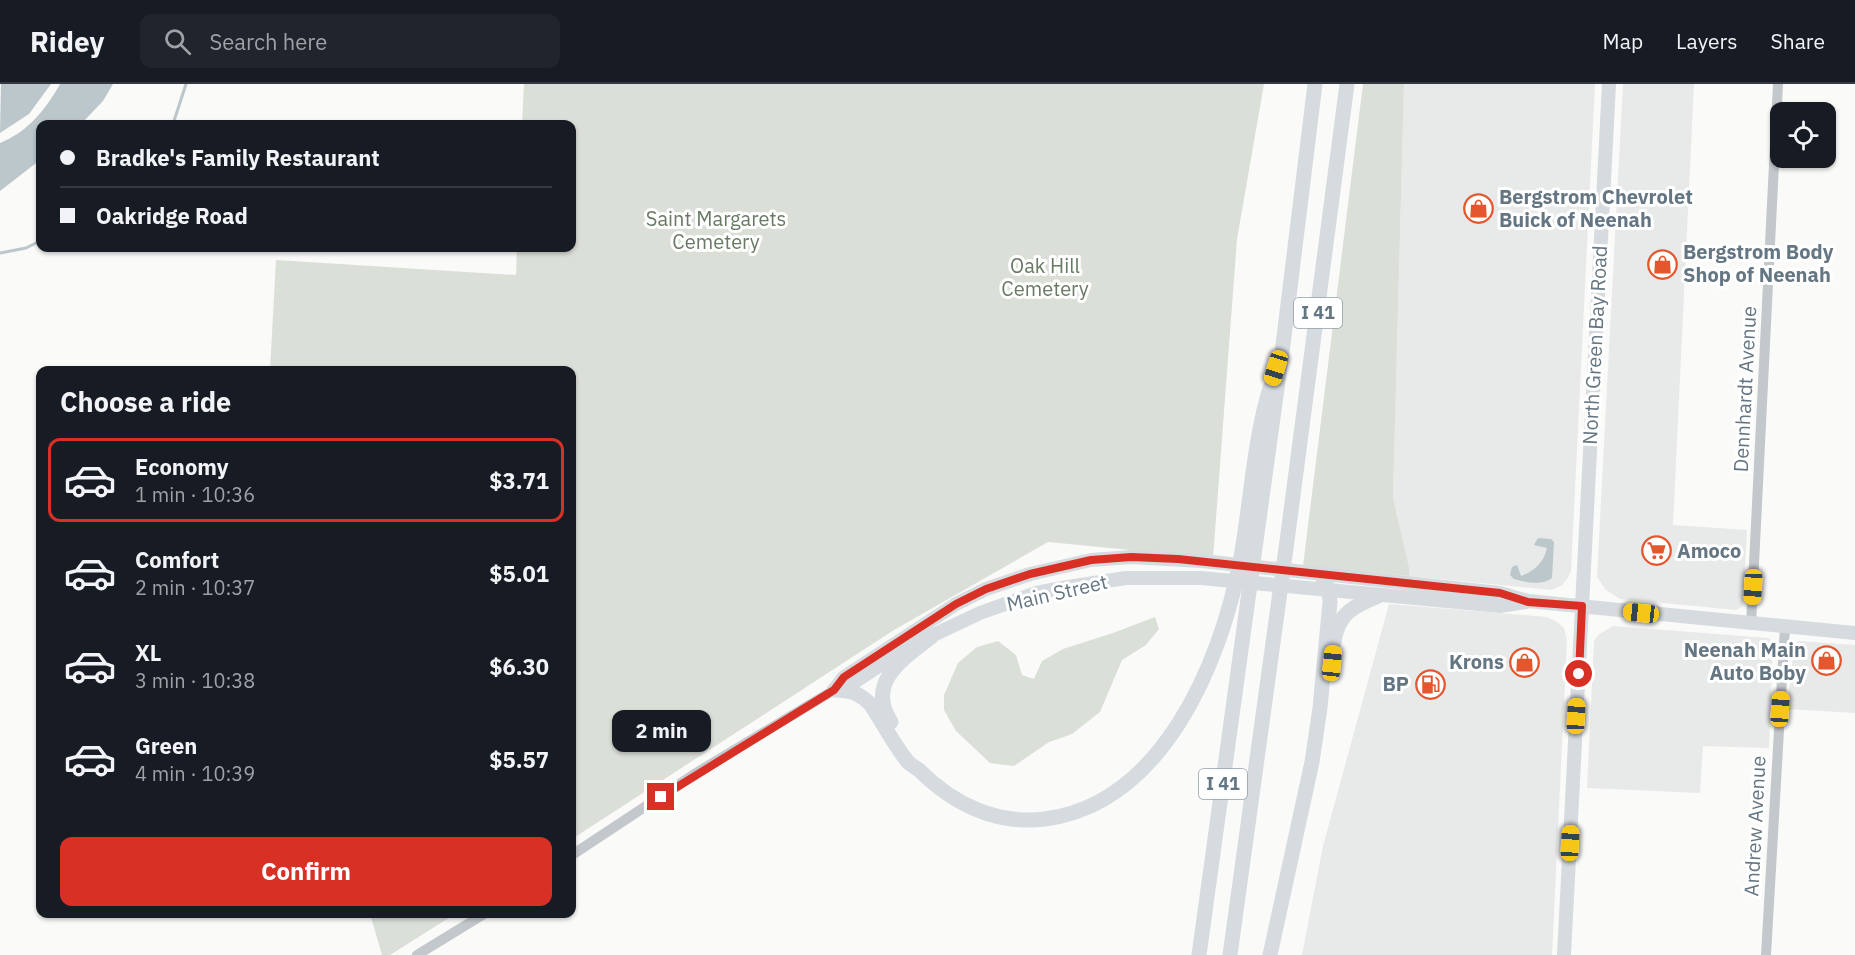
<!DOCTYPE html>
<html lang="en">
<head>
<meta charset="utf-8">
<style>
  :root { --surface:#171b24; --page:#20242c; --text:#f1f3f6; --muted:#9ea1a6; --line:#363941; --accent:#d93025 }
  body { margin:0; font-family:"IBM Plex Sans",sans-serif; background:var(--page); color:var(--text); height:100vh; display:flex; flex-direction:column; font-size:22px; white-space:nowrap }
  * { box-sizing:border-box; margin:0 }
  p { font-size:20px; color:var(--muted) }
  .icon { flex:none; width:33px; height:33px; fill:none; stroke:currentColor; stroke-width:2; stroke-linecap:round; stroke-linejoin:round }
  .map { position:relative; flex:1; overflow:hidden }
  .sheet { position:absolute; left:36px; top:282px; width:540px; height:552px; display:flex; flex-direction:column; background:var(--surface); border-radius:12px; box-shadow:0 2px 4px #0004 }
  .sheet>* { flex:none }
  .hud { position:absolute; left:36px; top:36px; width:540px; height:132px; border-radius:12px; box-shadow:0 2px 4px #0004; display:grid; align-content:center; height:132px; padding:0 24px; background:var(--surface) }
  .buttons { position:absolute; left:1770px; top:18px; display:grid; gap:12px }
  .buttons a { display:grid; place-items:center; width:66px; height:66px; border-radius:12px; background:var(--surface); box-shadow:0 2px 4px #0004; font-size:30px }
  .end { position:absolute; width:27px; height:27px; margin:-14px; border:8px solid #d93025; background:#fff; box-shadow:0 0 0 3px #fff }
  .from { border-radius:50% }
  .bubble { position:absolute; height:42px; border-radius:12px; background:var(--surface); box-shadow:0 2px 4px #0004; font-size:20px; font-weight:700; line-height:42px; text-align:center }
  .car { position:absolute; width:18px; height:36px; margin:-18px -9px; border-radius:8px; box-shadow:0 0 4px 2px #0007; background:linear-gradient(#f5c518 24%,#345 0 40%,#f5c518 0 76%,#345 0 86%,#f5c518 0) }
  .hud b { display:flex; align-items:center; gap:21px; height:57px; font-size:22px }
  .hud b+b { border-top:2px solid var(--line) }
  .hud i { width:15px; height:15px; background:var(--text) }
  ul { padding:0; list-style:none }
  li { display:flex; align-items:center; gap:18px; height:84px; margin:0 12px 9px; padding:0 12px; border:3px solid transparent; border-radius:12px }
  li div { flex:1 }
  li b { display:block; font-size:22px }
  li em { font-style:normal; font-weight:700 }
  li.selected { border-color:var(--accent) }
  li>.icon { width:54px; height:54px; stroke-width:1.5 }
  h2 { padding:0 24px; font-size:27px; line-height:72px }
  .action { display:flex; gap:12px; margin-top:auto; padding:12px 24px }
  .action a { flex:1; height:69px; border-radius:12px; background:var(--accent); color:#fff; font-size:24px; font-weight:700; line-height:69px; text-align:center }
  header { display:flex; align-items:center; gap:36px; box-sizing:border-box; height:84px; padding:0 30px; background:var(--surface); border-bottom:2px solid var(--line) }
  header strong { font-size:28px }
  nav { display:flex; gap:33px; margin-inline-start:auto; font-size:21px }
  .search { width:420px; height:54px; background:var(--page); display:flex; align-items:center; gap:15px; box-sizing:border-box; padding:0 21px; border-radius:12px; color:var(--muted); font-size:22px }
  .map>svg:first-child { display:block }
  .built { fill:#e8e9e9 }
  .green { fill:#dadfd7 }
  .water { fill:#bbc7cb }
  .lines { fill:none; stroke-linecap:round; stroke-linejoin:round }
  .stream { stroke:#bbc7cb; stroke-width:3 }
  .minor { stroke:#c3c8cc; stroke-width:10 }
  .major { stroke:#d6dbdf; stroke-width:14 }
  .highway { stroke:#d6dbdf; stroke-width:15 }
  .route { stroke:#d93025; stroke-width:8 }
  .labels { text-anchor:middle; stroke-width:6; stroke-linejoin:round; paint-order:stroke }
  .shield { fill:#fff; stroke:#939fa8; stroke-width:1.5 }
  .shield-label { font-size:18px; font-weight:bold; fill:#657683 }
  .poi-label { font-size:20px; font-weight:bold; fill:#657683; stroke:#fff; text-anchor:start }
  .park-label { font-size:20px; fill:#687a64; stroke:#fff }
  .street-label { font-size:20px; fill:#657683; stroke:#fff }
</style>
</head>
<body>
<header>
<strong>Ridey</strong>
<div class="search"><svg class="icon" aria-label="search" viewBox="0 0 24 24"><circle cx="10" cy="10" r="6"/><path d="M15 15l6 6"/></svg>Search here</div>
<nav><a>Map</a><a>Layers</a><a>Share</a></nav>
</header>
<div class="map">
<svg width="1855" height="871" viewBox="0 0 1855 871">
  <rect width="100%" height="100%" fill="#fafaf8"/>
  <path class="built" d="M1404 0H1595L1571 487 1568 494 1561 502 1551 506 1409 492V483L1393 414Z
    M1623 0H1694L1673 441 1747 446 1743 522 1736 526 1620 515 1606 506 1597 493Z
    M1389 520 1547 533 1557 538 1564 544 1567 556 1552 871H1302L1323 762Z
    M1613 542 1768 554 1773 557 1769 664 1703 662 1700 709 1587 704 1594 557 1598 551Z
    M1801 557 1855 561V629L1787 625 1794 563 1797 558Z"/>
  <path class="green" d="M524 0H1264L1237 155 1213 474 1048 458 894 546 572 755V286H270L276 176 516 191 517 164H572V40H522Z
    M1363 0H1404L1393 414 1409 483V492L1303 482Z
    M1155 533 1159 545 1146 561 1122 576 1100 628 1072 650 1049 658 1014 682 990 679 956 647 944 626V611L958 579 977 563 998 557 1016 571 1022 591 1034 595 1042 577 1063 565 1113 549Z
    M370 830H455L390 871H382Z"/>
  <path class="water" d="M1 0H51L29 30 0 49Z
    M60 0H113L103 17 81 40H40V76L0 107V59C28 48 46 25 60 0Z
    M1538 454 1551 455 1554 458 1552 494C1542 502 1525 498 1514 495L1510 491 1512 483 1517 481 1521 492C1535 487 1544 478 1547 464L1534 461Z"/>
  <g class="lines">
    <path class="stream" d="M173 40 186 0
      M0 169 26 164 40 157"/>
    <path class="minor" d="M1751 540 1778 0
      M572 771 696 689 834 606
      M417 871 484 830
      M1766 871 1785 543"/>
    <path class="major" d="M834 606 844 593 956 520 986 505 1030 490 1091 476 1131 473 1202 477 1500 509 1528 517 1855 549
      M834 606 850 601 906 564 980 529 1036 509 1068 503 1126 494H1201L1500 522 1526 518
      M1564 871 1609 0"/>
    <path class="highway" d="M1334 558C1338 529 1354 522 1378 512
      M834 606C850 606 860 609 871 621 883 639 894 661 908 678 911 681 915 683 919 686 953 720 996 741 1045 735 1162 720 1220 580 1240 478 1251 420 1253 360 1270 304
      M891 638C865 598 904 574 931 553
      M1199 871 1283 261 1315 0
      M1230 871 1287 457 1347 0
      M1270 871 1312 678 1320 624 1330 518 1329 506 1321 490"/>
  </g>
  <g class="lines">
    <path class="route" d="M661 713 834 606 844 593 956 520 986 505 1030 490 1091 476 1131 473 1178 475 1500 509 1528 518 1582 522 1579 590"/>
  </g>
  <defs>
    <symbol id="shop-ring" viewBox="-11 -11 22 22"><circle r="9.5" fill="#fff" stroke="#e4572e" stroke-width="1.5"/><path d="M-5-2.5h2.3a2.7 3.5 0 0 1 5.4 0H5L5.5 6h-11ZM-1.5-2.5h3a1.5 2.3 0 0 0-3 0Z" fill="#e4572e"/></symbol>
    <symbol id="supermarket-ring" viewBox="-11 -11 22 22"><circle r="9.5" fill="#fff" stroke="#e4572e" stroke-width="1.5"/><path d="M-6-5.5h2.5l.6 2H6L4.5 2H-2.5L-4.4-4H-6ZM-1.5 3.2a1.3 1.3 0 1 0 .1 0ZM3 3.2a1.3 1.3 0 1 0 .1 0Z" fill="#e4572e"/></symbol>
    <symbol id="fuel-ring" viewBox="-11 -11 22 22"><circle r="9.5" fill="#fff" stroke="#e4572e" stroke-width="1.5"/><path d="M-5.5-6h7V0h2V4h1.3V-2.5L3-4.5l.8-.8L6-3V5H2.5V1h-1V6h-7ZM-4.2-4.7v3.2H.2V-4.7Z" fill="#e4572e"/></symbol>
  </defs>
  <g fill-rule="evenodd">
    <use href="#shop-ring" x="1462" y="108" width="33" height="33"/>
    <use href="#shop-ring" x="1646" y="164" width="33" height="33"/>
    <use href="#supermarket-ring" x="1640" y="450" width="33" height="33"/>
    <use href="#shop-ring" x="1810" y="560" width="33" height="33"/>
    <use href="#shop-ring" x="1508" y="562" width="33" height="33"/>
    <use href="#fuel-ring" x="1414" y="584" width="33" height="33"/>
  </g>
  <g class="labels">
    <g class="shield">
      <rect x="1294" y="214" width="48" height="30" rx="4.5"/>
      <rect x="1199" y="685" width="48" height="30" rx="4.5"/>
    </g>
    <g class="shield-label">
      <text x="1318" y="235">I 41</text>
      <text x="1223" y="706">I 41</text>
    </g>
    <g class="poi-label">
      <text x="1499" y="120">Bergstrom Chevrolet<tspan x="1499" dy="23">Buick of Neenah</tspan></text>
      <text x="1683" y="175">Bergstrom Body<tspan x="1683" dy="23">Shop of Neenah</tspan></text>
      <text x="1677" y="474">Amoco</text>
      <text x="1806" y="573" text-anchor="end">Neenah Main<tspan x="1806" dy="23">Auto Boby</tspan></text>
      <text x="1504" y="585" text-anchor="end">Krons</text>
      <text x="1409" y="607" text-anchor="end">BP</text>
    </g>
    <g class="park-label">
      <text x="716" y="142">Saint Margarets<tspan x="716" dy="23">Cemetery</tspan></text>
      <text x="1045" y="189">Oak Hill<tspan x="1045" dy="23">Cemetery</tspan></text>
    </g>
    <g class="street-label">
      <text transform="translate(1595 261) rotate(-87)" y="7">North Green Bay Road</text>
      <text transform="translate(1745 305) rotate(-87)" y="7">Dennhardt Avenue</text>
      <text transform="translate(1057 509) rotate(-13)" y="7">Main Street</text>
      <text transform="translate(1755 742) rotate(-87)" y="7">Andrew Avenue</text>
    </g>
  </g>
</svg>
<div class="buttons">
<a><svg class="icon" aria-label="locate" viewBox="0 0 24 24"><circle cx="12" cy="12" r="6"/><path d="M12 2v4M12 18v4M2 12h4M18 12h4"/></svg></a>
</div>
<i class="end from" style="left:1579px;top:590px"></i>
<i class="end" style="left:661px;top:713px"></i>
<div class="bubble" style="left:612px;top:626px;width:99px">2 min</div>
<i class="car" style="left:1276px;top:284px;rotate:197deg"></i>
<i class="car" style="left:1753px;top:503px;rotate:183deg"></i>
<i class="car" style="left:1641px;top:529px;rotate:276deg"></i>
<i class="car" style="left:1332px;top:579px;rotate:6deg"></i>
<i class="car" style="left:1780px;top:625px;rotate:4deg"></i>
<i class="car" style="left:1576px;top:632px;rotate:3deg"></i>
<i class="car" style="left:1570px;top:759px;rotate:3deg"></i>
<div class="hud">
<b><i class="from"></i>Bradke's Family Restaurant</b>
<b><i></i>Oakridge Road</b>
</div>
<section class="sheet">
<h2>Choose a ride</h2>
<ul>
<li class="selected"><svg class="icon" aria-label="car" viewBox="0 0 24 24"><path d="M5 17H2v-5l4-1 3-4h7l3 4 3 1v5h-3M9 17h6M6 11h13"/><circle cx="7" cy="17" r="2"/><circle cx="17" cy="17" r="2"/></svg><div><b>Economy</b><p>1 min · 10:36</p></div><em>$3.71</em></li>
<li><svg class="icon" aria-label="car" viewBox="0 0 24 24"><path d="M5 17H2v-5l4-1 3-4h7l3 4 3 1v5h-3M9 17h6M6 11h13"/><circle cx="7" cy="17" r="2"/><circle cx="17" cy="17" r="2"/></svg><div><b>Comfort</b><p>2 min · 10:37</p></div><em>$5.01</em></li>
<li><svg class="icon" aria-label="car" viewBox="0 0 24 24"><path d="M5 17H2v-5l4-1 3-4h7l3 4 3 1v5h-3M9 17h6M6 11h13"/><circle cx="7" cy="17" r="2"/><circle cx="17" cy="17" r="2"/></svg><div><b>XL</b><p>3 min · 10:38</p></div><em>$6.30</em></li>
<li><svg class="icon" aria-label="car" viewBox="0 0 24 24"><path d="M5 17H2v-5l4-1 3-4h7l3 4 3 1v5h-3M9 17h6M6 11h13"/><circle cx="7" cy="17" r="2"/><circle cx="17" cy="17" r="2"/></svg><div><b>Green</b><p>4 min · 10:39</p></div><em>$5.57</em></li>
</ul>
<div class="action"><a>Confirm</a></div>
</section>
</div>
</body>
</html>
